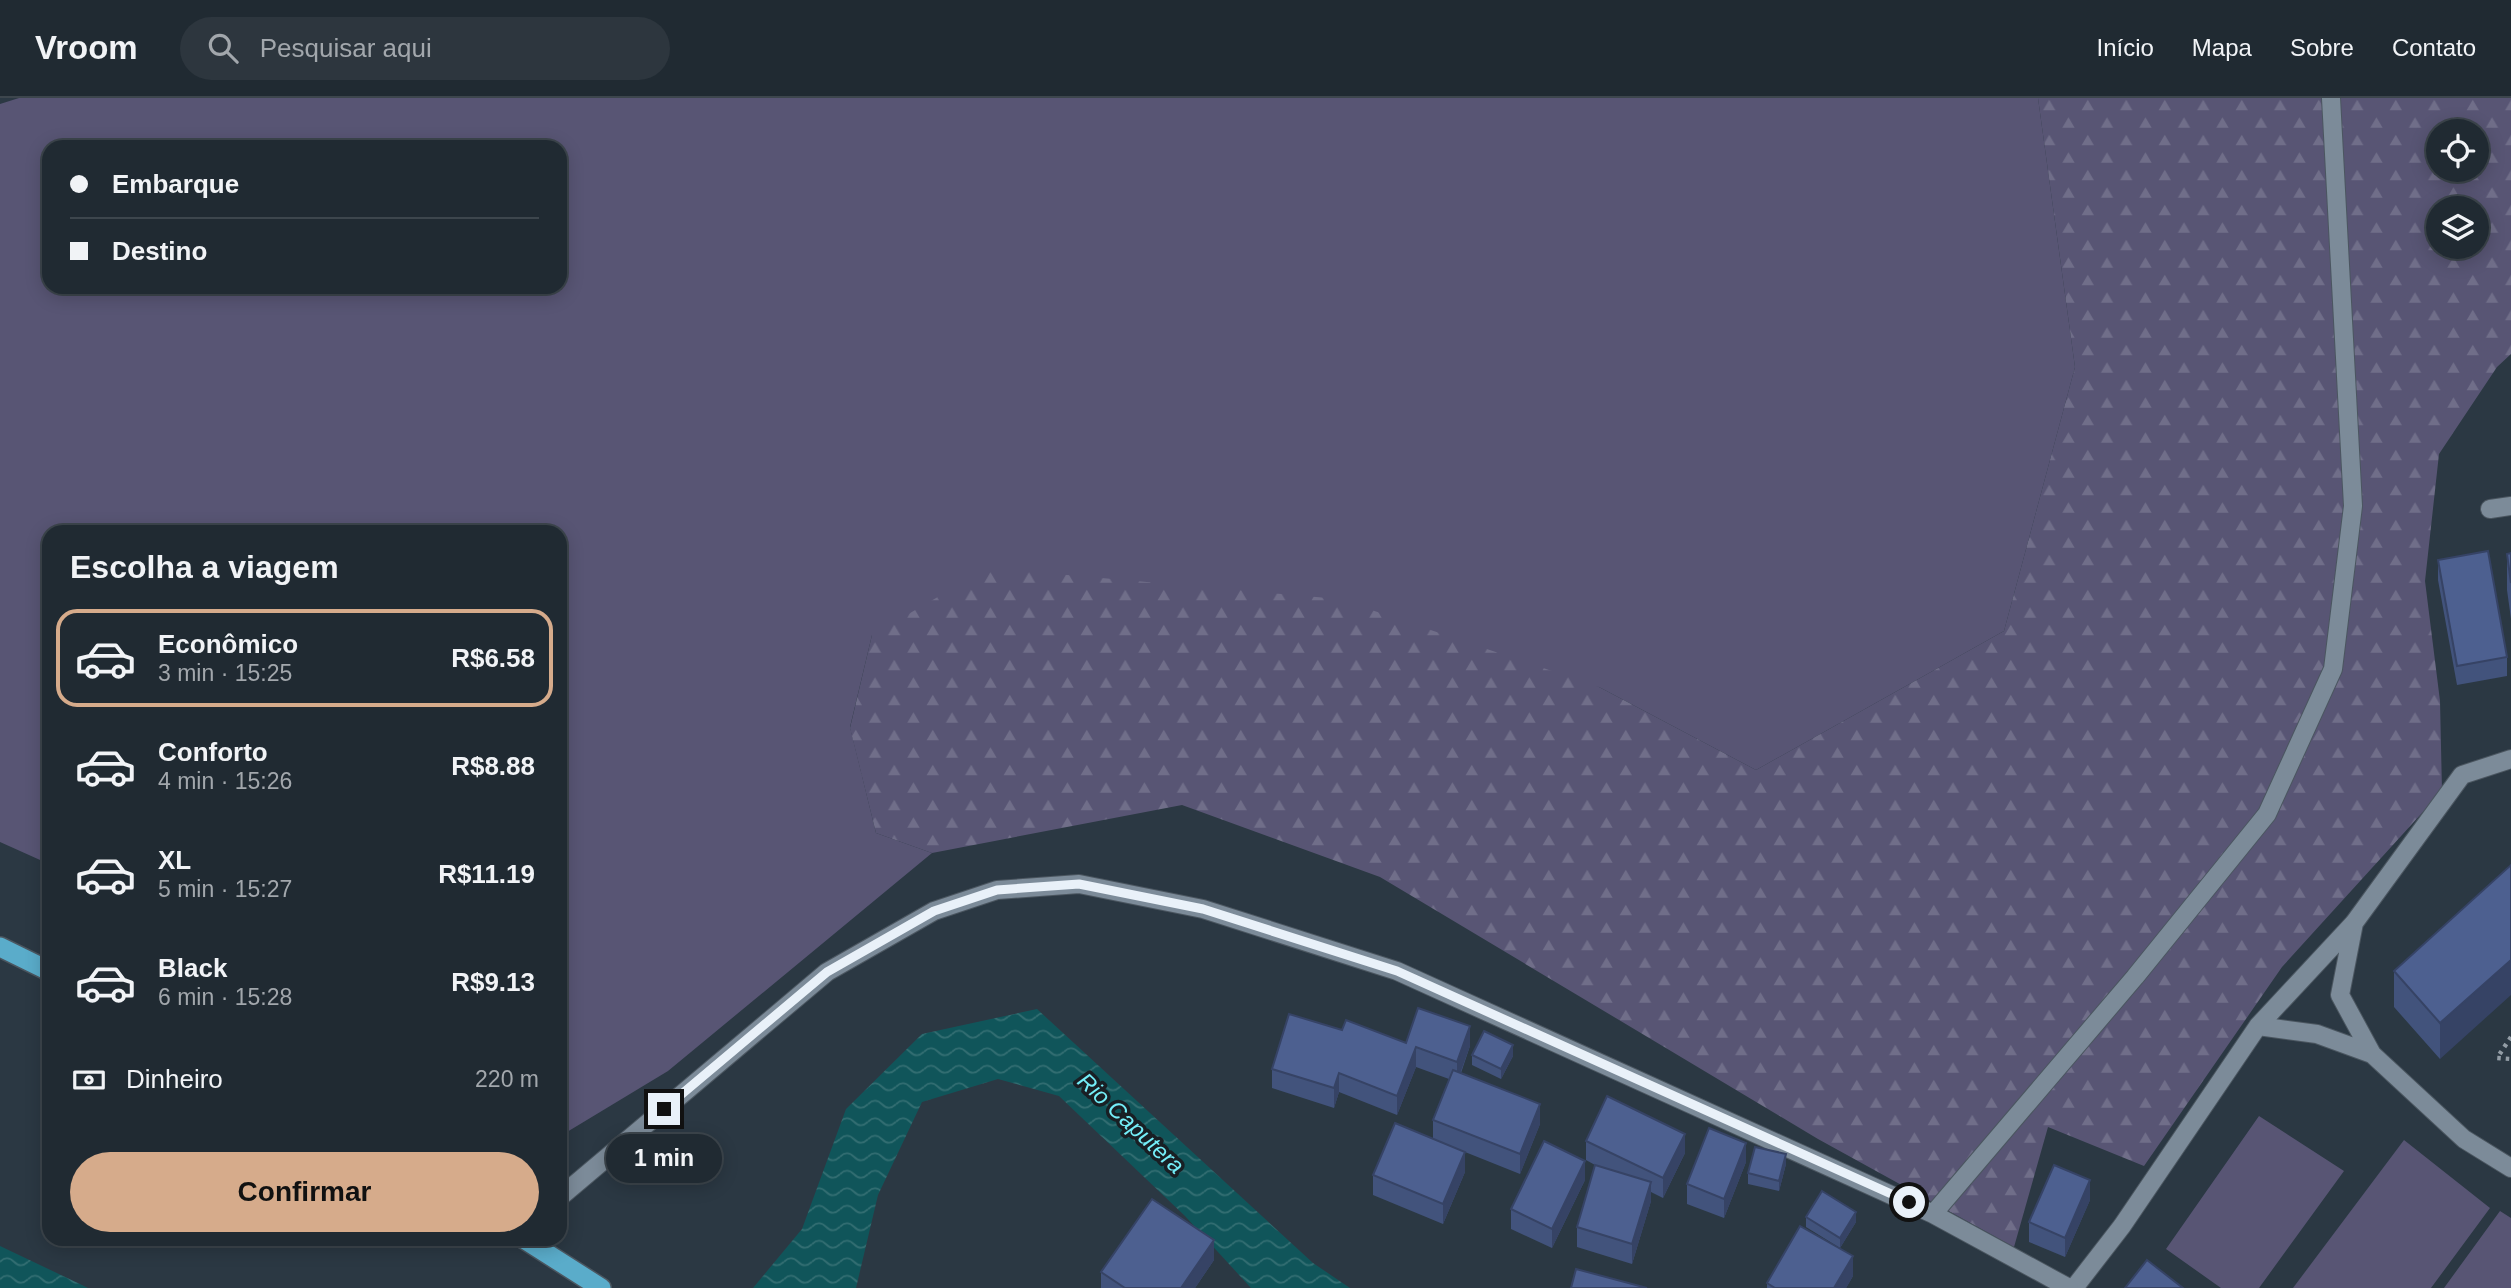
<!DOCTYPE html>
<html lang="pt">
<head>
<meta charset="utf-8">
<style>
  :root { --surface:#202a32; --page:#2d363e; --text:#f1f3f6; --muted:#a2a7ac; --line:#3d464d; --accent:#d6ab8b }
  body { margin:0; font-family:Helvetica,sans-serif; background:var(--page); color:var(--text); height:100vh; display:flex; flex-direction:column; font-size:26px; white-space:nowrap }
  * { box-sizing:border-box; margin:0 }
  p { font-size:23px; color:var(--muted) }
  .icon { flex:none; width:38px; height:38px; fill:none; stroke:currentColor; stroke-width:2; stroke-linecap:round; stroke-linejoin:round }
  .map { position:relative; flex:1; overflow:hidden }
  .details { position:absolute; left:42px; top:427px; width:525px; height:721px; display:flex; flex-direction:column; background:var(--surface); border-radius:21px; box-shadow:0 4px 18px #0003,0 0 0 2px var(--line) }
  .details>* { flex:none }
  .hud { position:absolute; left:42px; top:42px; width:525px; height:154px; border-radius:21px; box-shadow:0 4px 18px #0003,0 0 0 2px var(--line); display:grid; align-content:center; height:154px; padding:0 28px; background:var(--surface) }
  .controls { position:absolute; left:2426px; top:21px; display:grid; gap:14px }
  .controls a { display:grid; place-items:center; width:63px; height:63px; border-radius:50%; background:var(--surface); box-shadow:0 4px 18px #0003,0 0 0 2px var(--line); font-size:35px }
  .end { position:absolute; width:32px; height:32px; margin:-16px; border:9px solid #e9f1f9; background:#111; box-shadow:0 0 0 4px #111 }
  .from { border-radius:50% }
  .bubble { position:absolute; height:49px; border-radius:24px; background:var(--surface); box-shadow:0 4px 18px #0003,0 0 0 2px var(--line); font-size:23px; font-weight:700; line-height:49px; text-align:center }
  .hud b { display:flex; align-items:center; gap:24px; height:66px; font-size:26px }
  .hud b+b { border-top:2px solid var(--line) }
  .hud i { width:18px; height:18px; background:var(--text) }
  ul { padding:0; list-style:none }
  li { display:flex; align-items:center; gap:21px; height:98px; margin:0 14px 10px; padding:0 14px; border:4px solid transparent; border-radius:21px }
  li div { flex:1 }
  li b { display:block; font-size:26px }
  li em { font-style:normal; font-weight:700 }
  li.active { border-color:var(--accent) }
  li>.icon { width:63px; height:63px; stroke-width:1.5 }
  h2 { padding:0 28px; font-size:32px; line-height:84px }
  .pay { display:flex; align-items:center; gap:18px; height:77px; padding:0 28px; font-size:26px }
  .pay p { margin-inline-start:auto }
  .primary-button { display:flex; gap:14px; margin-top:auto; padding:14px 28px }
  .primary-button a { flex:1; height:80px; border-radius:42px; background:var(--accent); color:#111; font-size:28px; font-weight:700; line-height:80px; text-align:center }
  header { display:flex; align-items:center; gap:42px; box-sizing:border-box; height:98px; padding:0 35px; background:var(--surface); border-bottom:2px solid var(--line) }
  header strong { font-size:33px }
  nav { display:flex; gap:38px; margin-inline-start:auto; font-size:24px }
  .search { width:490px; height:63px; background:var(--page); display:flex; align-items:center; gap:18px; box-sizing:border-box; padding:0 24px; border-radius:38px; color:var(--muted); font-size:26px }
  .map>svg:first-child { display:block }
  .grass { fill:#585574; fill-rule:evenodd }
  .forest { fill:url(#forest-firs); fill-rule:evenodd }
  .water { fill:url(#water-waves) }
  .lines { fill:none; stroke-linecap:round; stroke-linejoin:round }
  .service-casing { stroke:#4b5660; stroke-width:20 }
  .minor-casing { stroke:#4b5660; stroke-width:20 }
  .trunk-casing { stroke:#4b5660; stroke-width:22 }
  .path { stroke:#939da6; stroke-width:4.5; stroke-dasharray:3.5 5; stroke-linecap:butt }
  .service { stroke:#7c8b99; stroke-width:18 }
  .minor { stroke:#7c8b99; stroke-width:18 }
  .trunk { stroke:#5aacca; stroke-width:19 }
  .wall { fill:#42537c }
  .shaded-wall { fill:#364365 }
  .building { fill:#4d6090; stroke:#364365; stroke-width:2 }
  .route { stroke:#e9f1f9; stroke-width:9 }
  .labels { text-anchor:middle; stroke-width:7; stroke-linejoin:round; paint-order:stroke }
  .water-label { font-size:23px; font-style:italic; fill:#74eef8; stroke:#191f24 }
</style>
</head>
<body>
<header>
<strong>Vroom</strong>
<div class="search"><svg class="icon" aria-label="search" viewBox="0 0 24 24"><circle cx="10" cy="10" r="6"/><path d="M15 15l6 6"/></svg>Pesquisar aqui</div>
<nav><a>Início</a><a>Mapa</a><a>Sobre</a><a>Contato</a></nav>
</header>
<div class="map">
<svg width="2511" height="1190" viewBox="0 0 2511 1190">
  <defs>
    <pattern id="forest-firs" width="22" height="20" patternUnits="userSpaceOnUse" patternTransform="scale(1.75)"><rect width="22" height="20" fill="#585574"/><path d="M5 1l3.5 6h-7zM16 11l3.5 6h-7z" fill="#706e89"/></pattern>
    <pattern id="water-waves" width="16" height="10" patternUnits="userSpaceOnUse" patternTransform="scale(1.75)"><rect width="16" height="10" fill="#10555a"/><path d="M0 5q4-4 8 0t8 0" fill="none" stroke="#336e72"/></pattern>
  </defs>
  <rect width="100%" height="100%" fill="#2b3843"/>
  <path class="grass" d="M19 0H2038L2075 269 2004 533 1756 672 1599 589 872 537 850 629 876 735 932 755 668 973 567 1034 560 1033V434H49V766L0 744V6ZM49 49H560V189H49Z
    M2259 1018 2344 1073 2259 1190H2221L2166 1151Z
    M2404 1042 2490 1110 2431 1190H2293Z
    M2500 1113 2511 1120V1190H2444Z"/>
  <path class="forest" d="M2038 0H2511V256L2497 269 2439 356 2425 483 2440 603 2442 693 2282 869 2144 1068 2048 1029 2014 1149 1818 1041 1380 779 1182 707 932 755 876 735 850 630 872 537 988 470 1339 501 1599 589 1756 672 2004 533 2075 269ZM2438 33H2476V72H2438ZM2438 110H2476V149H2438Z"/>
  <path class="water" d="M1037 911 1313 1165 1350 1190H1251L1185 1118 1059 998 998 981 922 1004 878 1097 856 1190H753L802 1131 846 1011 922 936Z
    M0 1148 82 1187 88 1190H0Z"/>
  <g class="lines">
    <defs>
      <path id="service" d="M2490 411 2511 408
        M2354 825 2340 897 2372 956
        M2258 928 2317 936 2372 956 2464 1041 2511 1070
        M2074 1190 2122 1128 2258 928 2354 825 2462 677 2511 661"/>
      <path id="minor" d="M560 1099 827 874 934 813 997 792 1079 786 1203 811 1397 873 1933 1116 2069 1190
        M1933 1116 2135 879 2267 716 2333 571 2353 408 2331 0"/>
      <path id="trunk" d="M0 849 49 873
        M524 1141 601 1190"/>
    </defs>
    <use href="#service" class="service-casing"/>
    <use href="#minor" class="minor-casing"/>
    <use href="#trunk" class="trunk-casing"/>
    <path class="path" d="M2511 939 2497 960 2511 961"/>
    <use href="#service" class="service"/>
    <use href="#minor" class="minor"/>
    <use href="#trunk" class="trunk"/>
  </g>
  <path class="wall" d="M2511 455V521L2507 492V456Z
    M2438 462 2507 559V578L2457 587 2438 482Z
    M2511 767 2440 961 2394 909V873Z
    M1342 932 1406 945 1470 948 1461 975 1540 1026 1520 1076 1465 1054V1074L1443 1126 1373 1097V1077L1433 1041V1022L1449 981 1416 969 1397 1017 1339 994 1334 1010 1272 990V971Z
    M1472 957 1513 958 1501 981 1472 967Z
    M1586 1043 1685 1055 1663 1100 1651 1094V1103L1632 1166 1577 1149V1129L1595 1067 1586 1062Z
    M1746 1064 1724 1120 1687 1106V1086Z
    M1786 1066 1779 1093 1748 1086V1075Z
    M1585 1082 1552 1150 1511 1131V1111Z
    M2090 1102 2065 1159 2029 1144V1124Z
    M1806 1119 1856 1124 1840 1150 1806 1129Z
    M1214 1162 1195 1190H1101V1174Z
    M1853 1178 1846 1190H1767V1185Z"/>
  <path class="shaded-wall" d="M2511 862V897L2440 961V925Z
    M1470 928V948L1457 984V964Z
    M1513 947V958L1501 981V971Z
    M1416 949V969L1397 1017V998Z
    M1339 975V994L1334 1010V990Z
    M1540 1006V1026L1520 1076V1056Z
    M1685 1036V1055L1663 1100V1080Z
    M1746 1045V1064L1724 1120V1101Z
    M1465 1054V1074L1443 1126V1106Z
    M1786 1056V1066L1779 1093V1083Z
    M1585 1063V1082L1552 1150V1131Z
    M2090 1082V1102L2065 1159V1140Z
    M1651 1084V1103L1632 1166V1146Z
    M1856 1114V1124L1840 1150V1140Z
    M1214 1142V1162L1195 1190H1181Z
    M1853 1158V1178L1846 1190H1834Z"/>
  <path class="building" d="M2488 453 2507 559 2457 568 2438 462Z
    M2511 455V485L2507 456Z
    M2511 767V862L2440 925 2394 873Z
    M1418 910 1470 928 1457 964 1416 949 1397 998 1339 975 1334 990 1272 971 1289 916 1342 932 1346 922 1406 945Z
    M1484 933 1513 947 1501 971 1472 957Z
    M1453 972 1540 1006 1520 1056 1433 1022Z
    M1607 998 1685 1036 1663 1080 1586 1043Z
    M1395 1025 1465 1054 1443 1106 1373 1077Z
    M1709 1030 1746 1045 1724 1101 1687 1086Z
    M1544 1043 1585 1063 1552 1131 1511 1111Z
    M1755 1049 1786 1056 1779 1083 1748 1075Z
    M1595 1067 1651 1084 1632 1146 1577 1129Z
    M2054 1067 2090 1082 2065 1140 2029 1124Z
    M1822 1093 1856 1114 1840 1140 1806 1119Z
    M1152 1101 1214 1142 1181 1190H1125L1101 1174Z
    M1800 1128 1853 1158 1834 1190H1775L1767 1185Z
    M2147 1162 2183 1190H2125Z
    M1576 1171 1647 1190H1571Z"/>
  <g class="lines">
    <path class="route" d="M664 1011 827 874 934 813 997 792 1079 786 1203 811 1397 873 1909 1104"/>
  </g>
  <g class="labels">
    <g class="water-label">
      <text transform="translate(1131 1025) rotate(43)" y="8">Rio Caputera</text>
    </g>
  </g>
</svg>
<div class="controls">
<a><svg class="icon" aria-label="locate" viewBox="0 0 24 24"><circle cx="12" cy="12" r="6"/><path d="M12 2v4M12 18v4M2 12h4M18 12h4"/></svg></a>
<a><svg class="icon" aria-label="layers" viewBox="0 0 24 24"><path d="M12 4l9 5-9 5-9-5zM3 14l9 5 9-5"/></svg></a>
</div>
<i class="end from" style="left:1909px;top:1104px"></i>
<i class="end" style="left:664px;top:1011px"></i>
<div class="bubble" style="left:606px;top:1036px;width:116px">1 min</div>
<div class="hud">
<b><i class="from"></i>Embarque</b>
<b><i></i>Destino</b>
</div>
<section class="details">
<h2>Escolha a viagem</h2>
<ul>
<li class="active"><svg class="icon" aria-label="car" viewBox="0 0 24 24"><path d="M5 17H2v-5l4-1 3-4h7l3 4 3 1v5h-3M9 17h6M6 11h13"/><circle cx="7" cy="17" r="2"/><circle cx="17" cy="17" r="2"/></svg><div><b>Econômico</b><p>3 min · 15:25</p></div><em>R$6.58</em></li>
<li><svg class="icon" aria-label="car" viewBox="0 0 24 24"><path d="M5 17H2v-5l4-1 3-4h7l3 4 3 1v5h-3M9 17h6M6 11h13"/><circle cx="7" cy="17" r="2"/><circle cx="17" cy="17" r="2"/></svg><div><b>Conforto</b><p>4 min · 15:26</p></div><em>R$8.88</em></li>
<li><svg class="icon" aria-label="car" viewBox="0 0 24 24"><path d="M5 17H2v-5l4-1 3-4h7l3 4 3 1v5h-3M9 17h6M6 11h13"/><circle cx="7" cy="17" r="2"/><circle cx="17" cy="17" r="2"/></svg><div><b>XL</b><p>5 min · 15:27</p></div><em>R$11.19</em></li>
<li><svg class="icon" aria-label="car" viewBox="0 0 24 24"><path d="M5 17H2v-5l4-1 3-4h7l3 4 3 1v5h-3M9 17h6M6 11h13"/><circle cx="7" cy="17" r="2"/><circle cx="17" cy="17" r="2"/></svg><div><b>Black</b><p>6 min · 15:28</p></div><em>R$9.13</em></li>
</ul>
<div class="pay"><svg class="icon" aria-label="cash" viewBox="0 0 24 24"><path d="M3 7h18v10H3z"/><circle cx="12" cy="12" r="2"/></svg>Dinheiro<p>220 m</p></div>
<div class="primary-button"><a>Confirmar</a></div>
</section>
</div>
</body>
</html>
